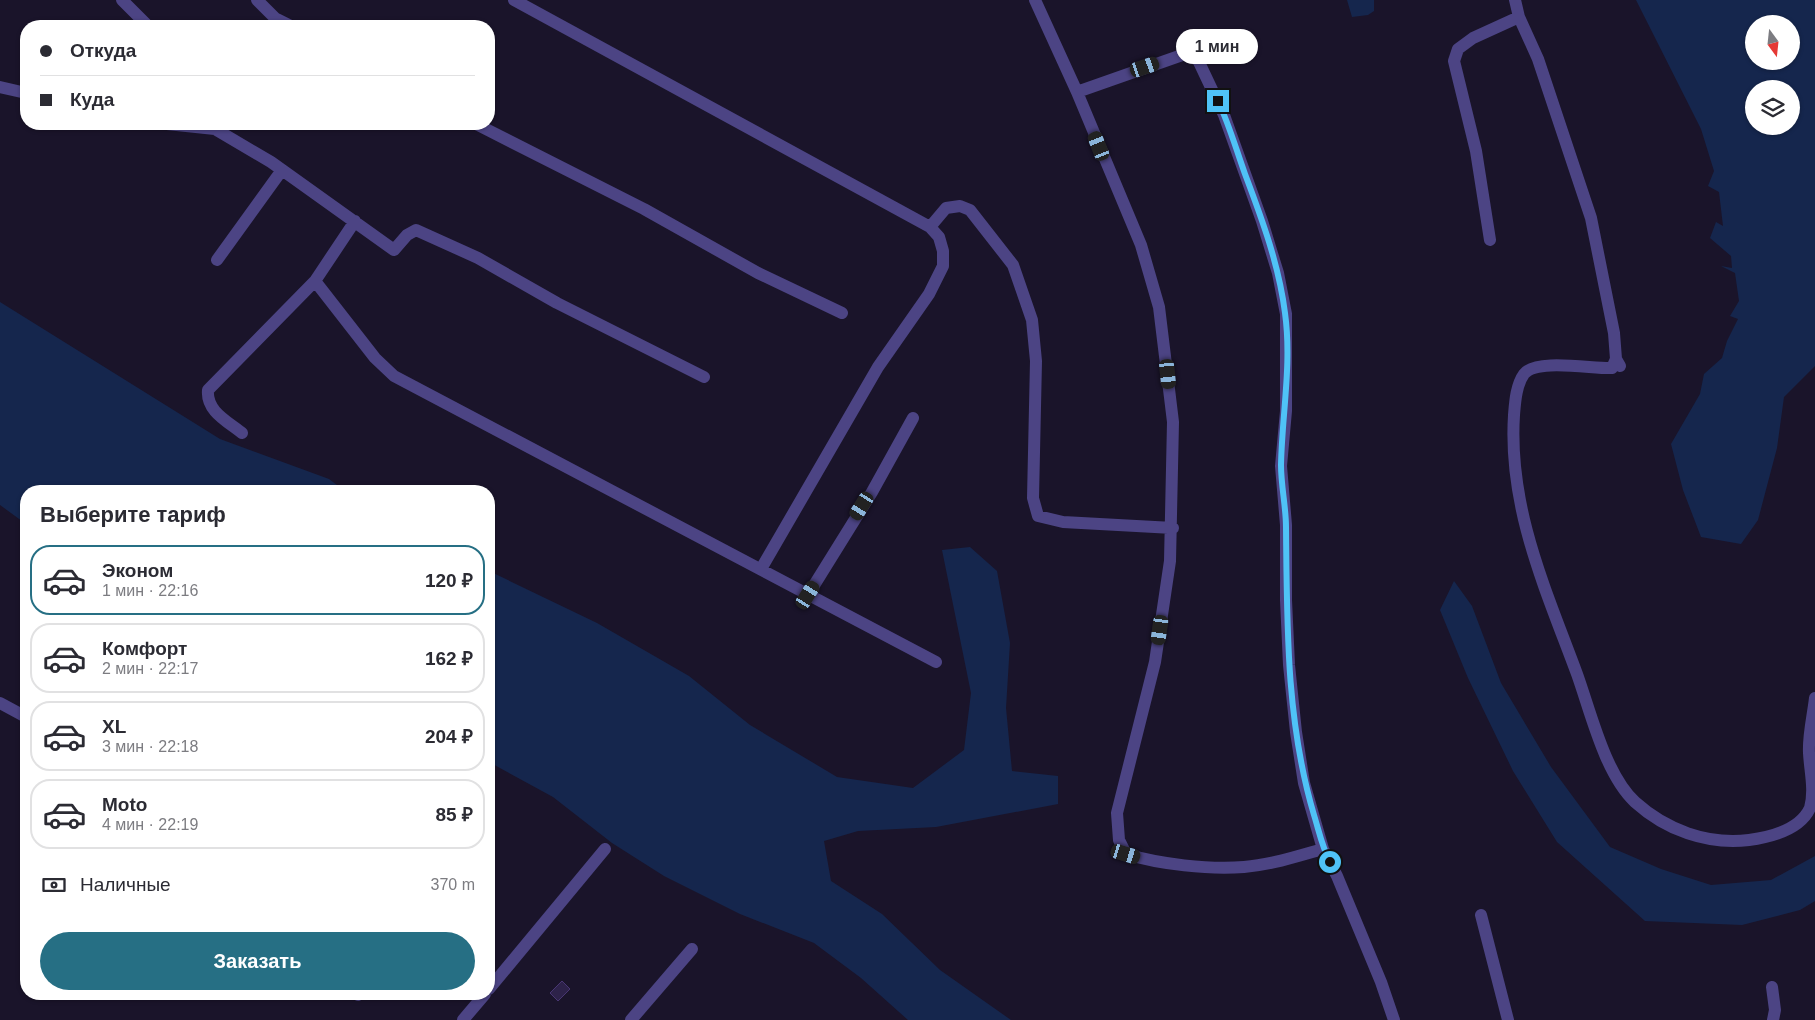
<!DOCTYPE html>
<html lang="ru">
<head>
<meta charset="utf-8">
<style>
  :root { --surface:#fff; --page:#f2f2f3; --text:#2b2b33; --muted:#7c7c81; --line:#e1e1e2; --accent:#266f84 }
  body { margin:0; font-family:Arial,sans-serif; background:var(--page); color:var(--text); height:100vh; display:flex; flex-direction:column; font-size:19px; white-space:nowrap }
  * { box-sizing:border-box; margin:0 }
  p { font-size:16px; color:var(--muted) }
  .icon { flex:none; width:28px; height:28px; fill:none; stroke:currentColor; stroke-width:2; stroke-linecap:round; stroke-linejoin:round }
  .map { position:relative; flex:1; overflow:hidden }
  .side { position:absolute; left:20px; top:485px; width:475px; height:515px; display:flex; flex-direction:column; background:var(--surface); border-radius:20px; box-shadow:0 1px 4px #0004 }
  .side>* { flex:none }
  .banner { position:absolute; left:20px; top:20px; width:475px; height:110px; border-radius:20px; box-shadow:0 1px 4px #0004; display:grid; align-content:center; height:110px; padding:0 20px; background:var(--surface) }
  .needle { width:32px; rotate:165deg }
  .fabs { position:absolute; left:1745px; top:15px; display:grid; gap:10px }
  .fabs a { display:grid; place-items:center; width:55px; height:55px; border-radius:50%; background:var(--surface); box-shadow:0 1px 4px #0004; font-size:25px }
  .end { position:absolute; width:22px; height:22px; margin:-11px; border:6px solid #4fc3f7; background:#111; box-shadow:0 0 0 2px #111 }
  .from { border-radius:50% }
  .bubble { position:absolute; height:35px; border-radius:18px; background:var(--surface); box-shadow:0 1px 4px #0004; font-size:16px; font-weight:700; line-height:35px; text-align:center }
  .car { position:absolute; width:15px; height:30px; margin:-15px -8px; border-radius:6px; box-shadow:0 0 4px 1px #0007; background:linear-gradient(#222 24%,#8ab4d8 0 40%,#222 0 76%,#8ab4d8 0 86%,#222 0) }
  .banner b { display:flex; align-items:center; gap:18px; height:48px; font-size:19px }
  .banner b+b { border-top:1px solid var(--line) }
  .banner i { width:12px; height:12px; background:var(--text) }
  ul { padding:0; list-style:none }
  li { display:flex; align-items:center; gap:15px; height:70px; margin:0 10px 8px; padding:0 10px; border:2px solid var(--line); border-radius:20px }
  li div { flex:1 }
  li b { display:block; font-size:19px }
  li em { font-style:normal; font-weight:700 }
  li.active { border-color:var(--accent) }
  li>.icon { width:45px; height:45px; stroke-width:1.5 }
  h2 { padding:0 20px; font-size:22px; line-height:60px }
  .pay { display:flex; align-items:center; gap:12px; height:55px; padding:0 20px; font-size:19px }
  .pay p { margin-inline-start:auto }
  .cta { display:flex; gap:10px; margin-top:auto; padding:10px 20px }
  .cta a { flex:1; height:58px; border-radius:30px; background:var(--accent); color:#fff; font-size:20px; font-weight:700; line-height:58px; text-align:center }
  .map>svg:first-child { display:block }
  .water { fill:#15264d; fill-rule:evenodd }
  .building { fill:#2d2249; stroke:#483672 }
  .lines { fill:none; stroke-linecap:round; stroke-linejoin:round }
  .minor { stroke:#4c4484; stroke-width:12 }
  .route { stroke:#4fc3f7; stroke-width:6 }
</style>
</head>
<body>
<div class="map">
<svg width="1815" height="1020" viewBox="0 0 1815 1020">
  <rect width="100%" height="100%" fill="#1a142a"/>
  <path class="water" d="M1347 0H1374V11L1368 15 1352 17Z
    M1636 0H1815V366L1784 397 1777 448 1758 520 1741 544 1701 537 1683 490 1671 444 1700 394 1704 374 1722 358 1727 341 1738 319 1730 316 1739 301 1735 273 1721 266 1732 268 1731 256 1710 238 1716 222 1723 226 1719 192 1708 186 1714 171 1701 129ZM1754 24H1791V61H1754ZM1754 89H1791V126H1754Z
    M0 302 220 439 329 479 345 491H26V524L0 505Z
    M970 547 997 571 1010 643 1006 708 1012 771 1058 776V804L936 827 858 831 824 841 831 881 882 914 940 970 1011 1020H908L861 978 814 943 740 914 664 876 612 843 553 797 489 762V571L597 623 689 676 750 725 837 777 913 788 964 750 971 693 942 550Z
    M1454 581 1472 606 1501 683 1551 767 1610 847 1661 869 1711 885 1771 880 1815 856V901L1800 910 1742 925 1645 921 1557 842 1513 771 1468 678 1440 610Z"/>
  <path class="building" d="M562 981 570 989 558 1001 550 993Z"/>
  <g class="lines">
    <path class="minor" d="M122 0 148 26
      M257 0 275 18 291 26
      M514 0 930 227 946 208 960 206 970 210 1013 265 1032 320 1036 361 1033 498 1038 516 1063 522 1173 528
      M1035 0 1077 92 1141 245 1159 307 1173 422 1170 561 1155 662 1117 813 1119 840 1126 854C1159 864 1209 870 1244 867 1271 865 1297 856 1323 849
      M1515 0 1519 17 1538 59 1591 218 1614 333 1616 359 1620 366
      M0 87 26 93
      M1077 92 1185 54 1198 60 1224 115 1262 221 1278 273 1286 314V411L1281 466 1286 525V600L1289 665 1296 732 1304 783 1323 849 1337 876 1381 982 1394 1020
      M167 124 215 129 271 162 394 250 407 235 416 230 478 258 557 303 704 377
      M476 124 644 209 758 273 842 313
      M355 221 315 281 375 358 394 376 936 662
      M1490 240 1476 151 1454 61 1458 49 1473 38 1519 17
      M217 260 282 170
      M1616 359 1612 368C1593 369 1536 358 1524 374 1516 385 1515 403 1514 415 1508 508 1546 590 1577 674 1591 713 1605 774 1635 802 1666 830 1707 845 1749 840 1771 837 1800 830 1810 808 1815 790 1810 772 1809 753 1808 735 1813 716 1815 698
      M242 433C227 421 206 411 208 390L315 281
      M761 569 878 367 929 294 943 266V251L939 237 930 227
      M808 595 872 492 913 418
      M0 703 26 717
      M1481 915 1508 1020
      M1772 987 1775 1010 1773 1020
      M489 989 605 849
      M356 994 358 995
      M463 1020 485 994
      M631 1020 692 949"/>
  </g>
  <g class="lines">
    <path class="route" d="M1218 101C1229 124 1236 149 1245 174 1262 219 1279 265 1285 313 1292 364 1282 414 1281 465 1281 486 1286 507 1286 527 1287 624 1286 721 1314 815 1319 831 1322 847 1330 862"/>
  </g>
</svg>
<div class="fabs">
<a><svg class="needle" viewBox="-14 -14 28 28"><path d="M0-13l5 13h-10z" fill="#e53935"/><path d="M0 13l5-13h-10z" fill="#7c7c81"/></svg></a>
<a><svg class="icon" aria-label="layers" viewBox="0 0 24 24"><path d="M12 4l9 5-9 5-9-5zM3 14l9 5 9-5"/></svg></a>
</div>
<i class="end from" style="left:1330px;top:862px"></i>
<i class="end" style="left:1218px;top:101px"></i>
<div class="bubble" style="left:1176px;top:29px;width:82px">1 мин</div>
<i class="car" style="left:1145px;top:67px;rotate:71deg"></i>
<i class="car" style="left:1099px;top:146px;rotate:338deg"></i>
<i class="car" style="left:1168px;top:374px;rotate:174deg"></i>
<i class="car" style="left:862px;top:506px;rotate:212deg"></i>
<i class="car" style="left:808px;top:595px;rotate:32deg"></i>
<i class="car" style="left:1160px;top:630px;rotate:188deg"></i>
<i class="car" style="left:1126px;top:854px;rotate:107deg"></i>
<div class="banner">
<b><i class="from"></i>Откуда</b>
<b><i></i>Куда</b>
</div>
<section class="side">
<h2>Выберите тариф</h2>
<ul>
<li class="active"><svg class="icon" aria-label="car" viewBox="0 0 24 24"><path d="M5 17H2v-5l4-1 3-4h7l3 4 3 1v5h-3M9 17h6M6 11h13"/><circle cx="7" cy="17" r="2"/><circle cx="17" cy="17" r="2"/></svg><div><b>Эконом</b><p>1 мин · 22:16</p></div><em>120 ₽</em></li>
<li><svg class="icon" aria-label="car" viewBox="0 0 24 24"><path d="M5 17H2v-5l4-1 3-4h7l3 4 3 1v5h-3M9 17h6M6 11h13"/><circle cx="7" cy="17" r="2"/><circle cx="17" cy="17" r="2"/></svg><div><b>Комфорт</b><p>2 мин · 22:17</p></div><em>162 ₽</em></li>
<li><svg class="icon" aria-label="car" viewBox="0 0 24 24"><path d="M5 17H2v-5l4-1 3-4h7l3 4 3 1v5h-3M9 17h6M6 11h13"/><circle cx="7" cy="17" r="2"/><circle cx="17" cy="17" r="2"/></svg><div><b>XL</b><p>3 мин · 22:18</p></div><em>204 ₽</em></li>
<li><svg class="icon" aria-label="car" viewBox="0 0 24 24"><path d="M5 17H2v-5l4-1 3-4h7l3 4 3 1v5h-3M9 17h6M6 11h13"/><circle cx="7" cy="17" r="2"/><circle cx="17" cy="17" r="2"/></svg><div><b>Moto</b><p>4 мин · 22:19</p></div><em>85 ₽</em></li>
</ul>
<div class="pay"><svg class="icon" aria-label="cash" viewBox="0 0 24 24"><path d="M3 7h18v10H3z"/><circle cx="12" cy="12" r="2"/></svg>Наличные<p>370 m</p></div>
<div class="cta"><a>Заказать</a></div>
</section>
</div>
</body>
</html>
